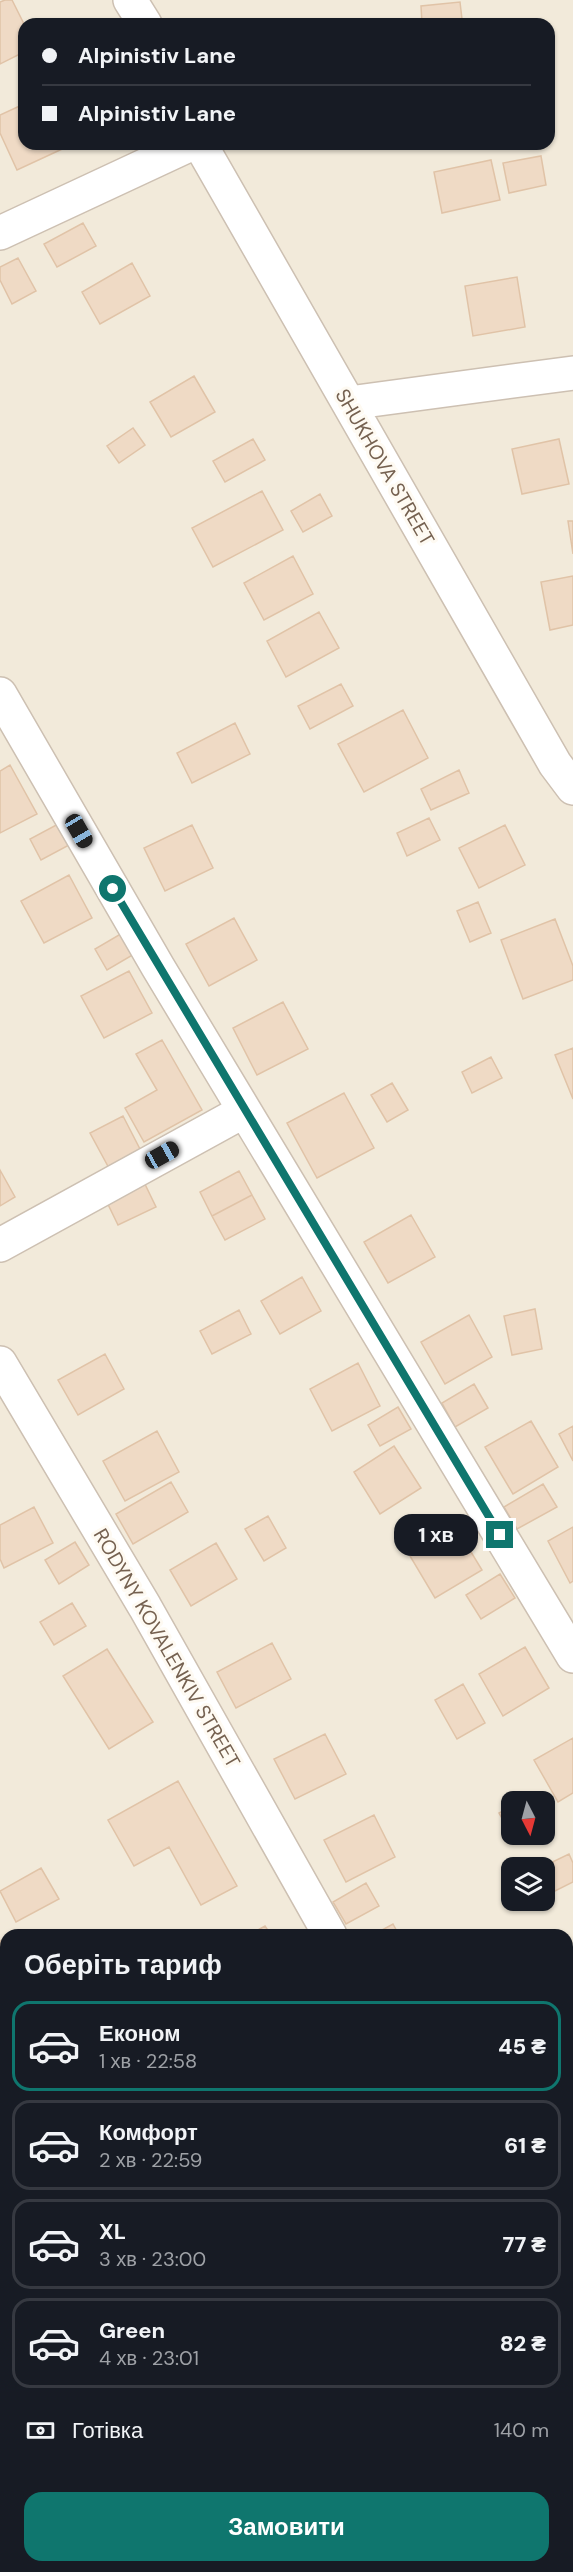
<!DOCTYPE html>
<html lang="uk">
<head>
<meta charset="utf-8">
<style>
  :root { --surface:#171b24; --page:#242831; --text:#f1f3f6; --muted:#9ea1a6; --line:#363941; --accent:#0f766e }
  body { margin:0; font-family:"DM Sans",sans-serif; background:var(--page); color:var(--text); height:100vh; display:flex; flex-direction:column; font-size:22px; white-space:nowrap }
  * { box-sizing:border-box; margin:0 }
  p { font-size:20px; color:var(--muted) }
  .icon { flex:none; width:33px; height:33px; fill:none; stroke:currentColor; stroke-width:2; stroke-linecap:round; stroke-linejoin:round }
  .map { position:relative; flex:1; overflow:hidden }
  .side { position:absolute; left:0px; top:1929px; width:573px; height:644px; display:flex; flex-direction:column; background:var(--surface); border-radius:18px 18px 0 0; box-shadow:0 2px 4px #0004 }
  .side>* { flex:none }
  .guide { position:absolute; left:18px; top:18px; width:537px; height:132px; border-radius:18px; box-shadow:0 2px 4px #0004; display:grid; align-content:center; height:132px; padding:0 24px; background:var(--surface) }
  .needle { width:39px; rotate:174deg }
  .tools { position:absolute; left:501px; top:1791px; display:grid; gap:12px }
  .tools a { display:grid; place-items:center; width:54px; height:54px; border-radius:12px; background:var(--surface); box-shadow:0 2px 4px #0004; font-size:30px }
  .end { position:absolute; width:27px; height:27px; margin:-14px; border:8px solid #0f766e; background:#fff; box-shadow:0 0 0 3px #fff }
  .from { border-radius:50% }
  .bubble { position:absolute; height:42px; border-radius:18px; background:var(--surface); box-shadow:0 2px 4px #0004; font-size:20px; font-weight:800; line-height:42px; text-align:center }
  .car { position:absolute; width:18px; height:36px; margin:-18px -9px; border-radius:8px; box-shadow:0 0 4px 2px #0007; background:linear-gradient(#222 24%,#8ab4d8 0 40%,#222 0 76%,#8ab4d8 0 86%,#222 0) }
  .guide b { display:flex; align-items:center; gap:21px; height:57px; font-size:22px }
  .guide b+b { border-top:2px solid var(--line) }
  .guide i { width:15px; height:15px; background:var(--text) }
  ul { padding:0; list-style:none }
  li { display:flex; align-items:center; gap:18px; height:90px; margin:0 12px 9px; padding:0 12px; border:3px solid var(--line); border-radius:18px }
  li div { flex:1 }
  li b { display:block; font-size:22px }
  li em { font-style:normal; font-weight:800 }
  li.selected { border-color:var(--accent) }
  li>.icon { width:54px; height:54px; stroke-width:1.5 }
  h2 { padding:0 24px; font-size:27px; line-height:72px }
  .pay { display:flex; align-items:center; gap:15px; height:66px; padding:0 24px; font-size:22px }
  .pay p { margin-inline-start:auto }
  .button { display:flex; gap:12px; margin-top:auto; padding:12px 24px }
  .button a { flex:1; height:69px; border-radius:18px; background:var(--accent); color:#fff; font-size:24px; font-weight:800; line-height:69px; text-align:center }
  .map>svg:first-child { display:block }
  .residential { fill:#f2eada; fill-rule:evenodd }
  .water { fill:#c1dbe4; stroke:#a8c9d5; stroke-width:1.5 }
  .building { fill:#efdac5; stroke:#e0c3a7; stroke-width:1.5 }
  .lines { fill:none; stroke-linecap:round; stroke-linejoin:round }
  .minor-casing { stroke:#cdc0b2; stroke-width:36 }
  .minor { stroke:#fff; stroke-width:33 }
  .route { stroke:#0f766e; stroke-width:8 }
  .labels { text-anchor:middle; stroke-width:6; stroke-linejoin:round; paint-order:stroke }
  .street-label { font-size:20px; fill:#756150; stroke:#fefaf2 }
</style>
</head>
<body>
<div class="map">
<svg width="573" height="2572" viewBox="0 0 573 2572">
  <rect width="100%" height="100%" fill="#fbf7eb"/>
  <path class="residential" d="M0 0H573V2371H567V1935H6V2438L0 2439ZM24 24H549V144H24ZM512 1802H544V1834H512ZM512 1868H544V1900H512Z"/>
  <path class="water" d="M567 2420H573V2572H0V2492L6 2491V2566H567Z"/>
  <path class="building" d="M5 0H12L24 24V52L0 64V2Z
    M460 2 462 19 422 23 421 6Z
    M24 104V144H73L17 170 0 133V115Z
    M541 156 546 185 509 193 503 163Z
    M491 160 500 200 442 213 434 172Z
    M83 223 96 246 57 267 44 244Z
    M18 258 36 291 12 304 0 280V267Z
    M132 263 150 296 100 324 82 292Z
    M517 277 525 327 473 336 465 286Z
    M194 376 215 412 171 437 150 402Z
    M133 428 145 445 119 463 107 446Z
    M253 439 265 460 225 482 213 461Z
    M559 439 569 484 522 494 512 449Z
    M262 491 283 530 213 567 192 528Z
    M320 494 332 516 303 532 291 511Z
    M568 521H573V554Z
    M293 556 313 594 264 620 244 583Z
    M573 576V625L550 630 541 582Z
    M319 612 339 648 286 677 267 641Z
    M341 684 353 706 310 729 298 706Z
    M403 710 428 758 364 792 338 744Z
    M235 723 250 754 192 783 177 753Z
    M10 765 37 814 0 833V771Z
    M459 770 469 793 431 810 421 789Z
    M429 818 440 840 407 856 397 833Z
    M60 823 71 844 41 860 30 839Z
    M192 825 213 868 165 891 144 848Z
    M505 825 525 865 479 888 459 848Z
    M69 875 92 918 44 943 21 901Z
    M478 902 491 933 470 942 457 911Z
    M234 918 257 960 209 986 186 944Z
    M555 919 573 966V980L523 999 501 940Z
    M124 932 136 953 107 970 95 949Z
    M129 971 152 1013 104 1038 81 996Z
    M283 1002 308 1049 257 1075 233 1028Z
    M162 1040 202 1110 144 1142 125 1108 157 1090 136 1054Z
    M573 1048V1099L555 1055Z
    M491 1057 502 1078 472 1093 462 1072Z
    M392 1083 408 1110 387 1122 371 1095Z
    M344 1093 374 1148 317 1178 287 1123Z
    M123 1116 142 1153 110 1170 90 1133Z
    M0 1170 15 1197 0 1206Z
    M239 1171 252 1195 212 1216 200 1192Z
    M141 1176 156 1207 118 1225 103 1194Z
    M252 1195 265 1219 225 1240 212 1216Z
    M411 1215 435 1257 388 1283 364 1242Z
    M302 1277 321 1311 280 1334 261 1301Z
    M535 1309 542 1349 512 1355 504 1316Z
    M239 1310 251 1334 212 1354 200 1331Z
    M469 1315 492 1357 445 1384 421 1342Z
    M105 1354 124 1389 78 1415 58 1380Z
    M358 1363 380 1406 332 1431 310 1389Z
    M474 1384 488 1408 455 1427 442 1403Z
    M398 1407 411 1429 380 1446 368 1425Z
    M531 1421 558 1467 513 1494 485 1447Z
    M573 1426V1461L559 1434Z
    M157 1431 179 1472 125 1501 103 1461Z
    M394 1446 421 1488 380 1514 354 1472Z
    M171 1482 188 1512 133 1544 116 1514Z
    M543 1484 557 1507 517 1529 504 1507Z
    M34 1507 53 1543 4 1568 0 1559V1525Z
    M268 1516 286 1548 264 1561 245 1529Z
    M573 1527V1581L570 1583 548 1541Z
    M457 1529 482 1570 435 1598 410 1556Z
    M75 1542 89 1565 59 1584 45 1560Z
    M216 1543 237 1579 191 1606 170 1570Z
    M500 1574 515 1598 481 1619 466 1595Z
    M72 1603 86 1626 54 1645 40 1622Z
    M272 1643 291 1679 236 1708 217 1672Z
    M525 1647 549 1688 503 1716 479 1674Z
    M107 1649 153 1722 109 1749 63 1676Z
    M463 1684 485 1723 457 1739 435 1700Z
    M325 1734 346 1774 295 1799 274 1759Z
    M573 1738V1793L558 1802 534 1760Z
    M178 1781 237 1886 201 1905 169 1847 134 1866 108 1820Z
    M531 1794 535 1802H519Z
    M512 1806V1834H515L512 1836 499 1813Z
    M374 1815 395 1857 346 1882 324 1840Z
    M569 1854 573 1863V1882L553 1892 544 1873V1868L542 1867Z
    M41 1868 59 1899 16 1922 0 1891Z
    M366 1883 379 1906 346 1924 333 1902Z
    M393 1924 399 1935H373Z
    M265 1926 271 1935H249Z
    M6 1938V1994L0 1998V1941Z
    M567 2056 573 2066V2074L567 2078Z
    M567 2153 573 2165V2174L567 2177Z
    M6 2245V2318L0 2321V2248Z"/>
  <g class="lines">
    <defs>
      <path id="minor" d="M130 0 145 24
        M200 144 555 764 573 788
        M0 233 191 144
        M349 403 573 373
        M0 694 158 967 573 1656
        M0 1245 244 1111
        M0 1363 145 1607 330 1935
        M0 2140 6 2151
        M567 2371H573
        M0 2439 6 2438"/>
    </defs>
    <use href="#minor" class="minor-casing"/>
    <use href="#minor" class="minor"/>
  </g>
  <g class="lines">
    <path class="route" d="M113 889 500 1535"/>
  </g>
  <g class="labels">
    <g class="street-label">
      <text transform="translate(385 467) rotate(60)" y="7">SHUKHOVA STREET</text>
      <text transform="translate(167 1648) rotate(60)" y="7">RODYNY KOVALENKIV STREET</text>
    </g>
  </g>
</svg>
<div class="tools">
<a><svg class="needle" viewBox="-14 -14 28 28"><path d="M0-13l5 13h-10z" fill="#e53935"/><path d="M0 13l5-13h-10z" fill="#9ea1a6"/></svg></a>
<a><svg class="icon" aria-label="layers" viewBox="0 0 24 24"><path d="M12 4l9 5-9 5-9-5zM3 14l9 5 9-5"/></svg></a>
</div>
<i class="end from" style="left:113px;top:889px"></i>
<i class="end" style="left:500px;top:1535px"></i>
<div class="bubble" style="left:394px;top:1514px;width:84px">1 хв</div>
<i class="car" style="left:79px;top:831px;rotate:150deg"></i>
<i class="car" style="left:162px;top:1155px;rotate:61deg"></i>
<div class="guide">
<b><i class="from"></i>Alpinistiv Lane</b>
<b><i></i>Alpinistiv Lane</b>
</div>
<section class="side">
<h2>Оберіть тариф</h2>
<ul>
<li class="selected"><svg class="icon" aria-label="car" viewBox="0 0 24 24"><path d="M5 17H2v-5l4-1 3-4h7l3 4 3 1v5h-3M9 17h6M6 11h13"/><circle cx="7" cy="17" r="2"/><circle cx="17" cy="17" r="2"/></svg><div><b>Економ</b><p>1 хв · 22:58</p></div><em>45 ₴</em></li>
<li><svg class="icon" aria-label="car" viewBox="0 0 24 24"><path d="M5 17H2v-5l4-1 3-4h7l3 4 3 1v5h-3M9 17h6M6 11h13"/><circle cx="7" cy="17" r="2"/><circle cx="17" cy="17" r="2"/></svg><div><b>Комфорт</b><p>2 хв · 22:59</p></div><em>61 ₴</em></li>
<li><svg class="icon" aria-label="car" viewBox="0 0 24 24"><path d="M5 17H2v-5l4-1 3-4h7l3 4 3 1v5h-3M9 17h6M6 11h13"/><circle cx="7" cy="17" r="2"/><circle cx="17" cy="17" r="2"/></svg><div><b>XL</b><p>3 хв · 23:00</p></div><em>77 ₴</em></li>
<li><svg class="icon" aria-label="car" viewBox="0 0 24 24"><path d="M5 17H2v-5l4-1 3-4h7l3 4 3 1v5h-3M9 17h6M6 11h13"/><circle cx="7" cy="17" r="2"/><circle cx="17" cy="17" r="2"/></svg><div><b>Green</b><p>4 хв · 23:01</p></div><em>82 ₴</em></li>
</ul>
<div class="pay"><svg class="icon" aria-label="cash" viewBox="0 0 24 24"><path d="M3 7h18v10H3z"/><circle cx="12" cy="12" r="2"/></svg>Готівка<p>140 m</p></div>
<div class="button"><a>Замовити</a></div>
</section>
</div>
</body>
</html>
